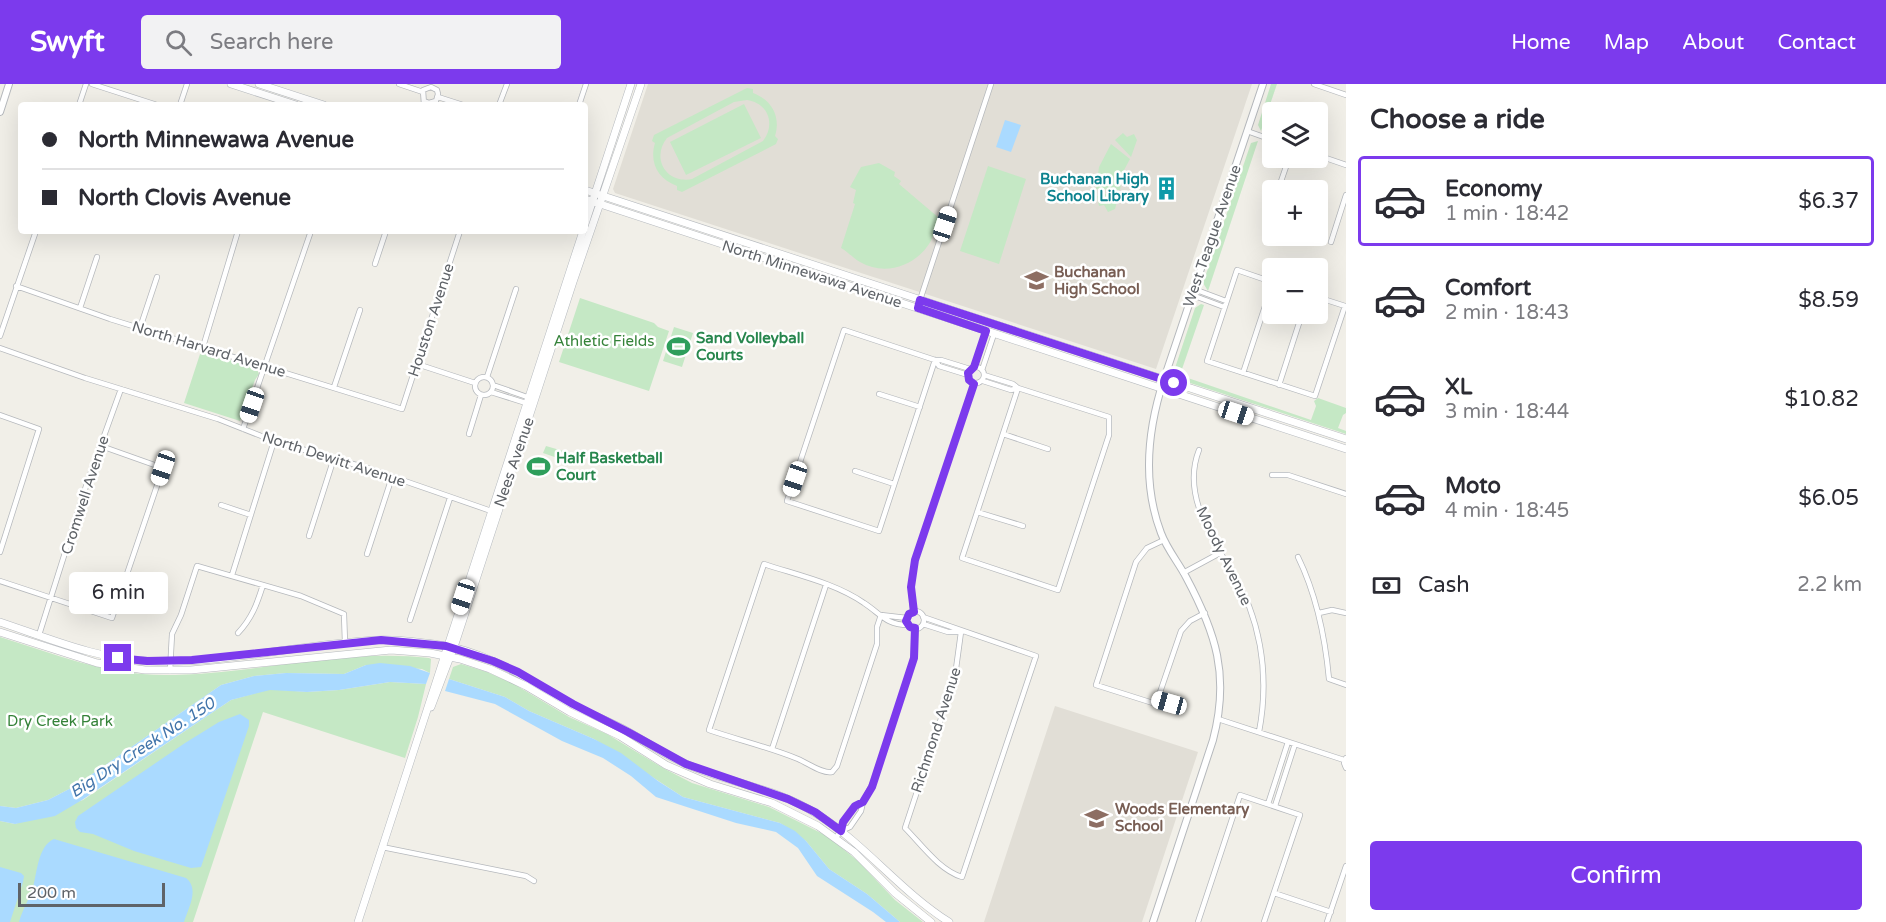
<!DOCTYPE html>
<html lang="en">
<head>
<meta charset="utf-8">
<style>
  :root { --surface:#fff; --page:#f2f2f3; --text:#2b2b33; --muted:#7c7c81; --line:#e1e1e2; --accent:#7c3aed }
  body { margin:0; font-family:"Varela Round",sans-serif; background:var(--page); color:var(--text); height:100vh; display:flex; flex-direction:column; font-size:22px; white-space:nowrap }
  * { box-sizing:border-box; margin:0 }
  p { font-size:20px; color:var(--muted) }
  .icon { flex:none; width:33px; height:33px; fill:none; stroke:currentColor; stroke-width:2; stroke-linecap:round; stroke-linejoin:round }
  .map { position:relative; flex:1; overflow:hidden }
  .details { display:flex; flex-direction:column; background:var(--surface); width:540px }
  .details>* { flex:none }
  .top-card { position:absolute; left:18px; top:18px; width:570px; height:132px; border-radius:6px; box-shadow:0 6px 24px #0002; display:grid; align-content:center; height:132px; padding:0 24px; background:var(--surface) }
  .controls { position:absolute; left:1262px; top:18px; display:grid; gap:12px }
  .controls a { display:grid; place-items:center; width:66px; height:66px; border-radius:6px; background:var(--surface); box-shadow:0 6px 24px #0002; font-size:30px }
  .scale { position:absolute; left:18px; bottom:15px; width:147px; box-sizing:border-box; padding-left:6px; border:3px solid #5f6368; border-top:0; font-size:16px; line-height:21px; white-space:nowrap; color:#5f6368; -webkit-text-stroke:4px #fff; paint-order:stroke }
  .end { position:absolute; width:27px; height:27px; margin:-14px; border:8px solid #7c3aed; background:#fff; box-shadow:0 0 0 3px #fff }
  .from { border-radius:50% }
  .bubble { position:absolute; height:42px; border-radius:6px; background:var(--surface); box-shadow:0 6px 24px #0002; font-size:20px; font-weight:600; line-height:42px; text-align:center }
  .car { position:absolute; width:18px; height:36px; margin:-18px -9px; border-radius:8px; box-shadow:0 0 4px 2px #0007; background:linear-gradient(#fff 24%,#345 0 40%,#fff 0 76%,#345 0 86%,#fff 0) }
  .top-card b { display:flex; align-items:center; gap:21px; height:57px; font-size:22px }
  .top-card b+b { border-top:2px solid var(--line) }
  .top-card i { width:15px; height:15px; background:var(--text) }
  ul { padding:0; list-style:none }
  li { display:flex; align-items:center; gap:18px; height:90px; margin:0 12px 9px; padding:0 12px; border:3px solid transparent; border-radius:6px }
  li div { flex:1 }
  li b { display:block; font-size:22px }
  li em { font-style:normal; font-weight:600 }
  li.active { border-color:var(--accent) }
  li>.icon { width:54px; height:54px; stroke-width:1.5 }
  h2 { padding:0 24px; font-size:27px; line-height:72px }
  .pay { display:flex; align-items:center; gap:15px; height:66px; padding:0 24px; font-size:22px }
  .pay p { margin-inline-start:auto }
  .primary-button { display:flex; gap:12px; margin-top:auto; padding:12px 24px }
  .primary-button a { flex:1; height:69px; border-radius:6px; background:var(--accent); color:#fff; font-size:24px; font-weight:600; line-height:69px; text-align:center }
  header { display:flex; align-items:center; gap:36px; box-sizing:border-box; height:84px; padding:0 30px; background:var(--accent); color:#fff }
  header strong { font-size:28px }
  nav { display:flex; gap:33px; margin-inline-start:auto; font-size:21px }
  .search { width:420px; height:54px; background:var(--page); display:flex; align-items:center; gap:15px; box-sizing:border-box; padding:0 21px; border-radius:6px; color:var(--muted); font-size:22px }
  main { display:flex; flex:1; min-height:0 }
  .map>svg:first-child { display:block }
  .education { fill:#e1ded6 }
  .green { fill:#c5e8c5; fill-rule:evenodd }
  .water { fill:#aadaff }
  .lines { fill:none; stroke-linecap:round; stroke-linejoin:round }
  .minor-casing { stroke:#b5b8bc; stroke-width:6 }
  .tertiary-casing { stroke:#b5b8bc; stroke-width:8 }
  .secondary-casing { stroke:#b6babf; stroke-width:8 }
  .minor { stroke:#fff; stroke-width:4.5 }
  .tertiary { stroke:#fff; stroke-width:6 }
  .secondary { stroke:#fff; stroke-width:7 }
  .route { stroke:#7c3aed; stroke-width:8 }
  .labels { text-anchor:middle; stroke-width:5; stroke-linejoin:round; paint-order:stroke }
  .culture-label { font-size:15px; font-weight:bold; fill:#0d838f; stroke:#fff; text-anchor:end }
  .street-label { font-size:15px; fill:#5f6368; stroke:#fff }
  .education-label { font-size:15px; font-weight:bold; fill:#785e54; stroke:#fff; text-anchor:start }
  .leisure-label { font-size:15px; font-weight:bold; fill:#27864d; stroke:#fff; text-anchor:start }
  .park-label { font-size:15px; fill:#348238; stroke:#fff }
  .water-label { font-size:16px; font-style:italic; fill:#4174aa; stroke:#fff }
</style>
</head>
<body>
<header>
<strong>Swyft</strong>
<div class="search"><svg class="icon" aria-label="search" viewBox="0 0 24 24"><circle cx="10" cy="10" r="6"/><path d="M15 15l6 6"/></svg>Search here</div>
<nav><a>Home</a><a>Map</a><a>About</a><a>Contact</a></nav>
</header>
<main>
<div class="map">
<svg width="1346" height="838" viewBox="0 0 1346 838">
  <rect width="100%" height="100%" fill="#f1efe8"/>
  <path class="education" d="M648 0H1252L1156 285 615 109 613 105Z
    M1055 622 1198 668 1142 838H984Z"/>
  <path class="green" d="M1271 0H1277L1261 47 1258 41Z
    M747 4 753 5V9C772 16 781 33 775 52L778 55 776 60 682 108 677 106V102C658 95 649 79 655 59L652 57 654 51ZM747 16C768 19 776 40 763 57L692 95C666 100 651 74 667 54L734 18Z
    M744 20 761 54 686 91 670 58Z
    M1123 49 1127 53 1134 50 1137 56 1131 73 1115 56Z
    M1258 57 1208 207 1203 199 1251 59Z
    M1111 60 1130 75 1123 88 1120 106 1096 105 1099 83Z
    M879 79 895 88 894 92 901 97 899 100 939 134C935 142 935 151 929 160 914 183 884 192 860 178 853 174 848 168 841 164L855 120 853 119 856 106 850 103 861 83Z
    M988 82 1026 95 999 180 960 167Z
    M1120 107 1115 125 1108 128 1104 121 1099 122 1097 112Z
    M580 214 654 239 658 243 669 247 649 307 559 278Z
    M1201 220 1204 221 1181 288 1182 292 1311 336 1316 322 1314 317 1318 314 1346 324V329L1343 331 1338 344 1346 347V350L1178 295 1174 287 1195 224Z
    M674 243 693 249 682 283 663 277Z
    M201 267 248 282 256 283 259 290 255 296 240 337 184 319Z
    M546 362 577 371 572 379 543 369Z
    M0 553C54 570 106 591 164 591 252 591 340 564 429 574L431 575 430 589 422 585 366 581 344 590 286 589 254 592 221 601 75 702 48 716 16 724 0 722Z
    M461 580 487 588 514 600 569 633 607 650 663 684 692 699 769 723 827 752 858 777 895 816 923 838H900L867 810 829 785 806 757 780 739 683 713 594 655 529 627 505 613 449 595 453 583Z
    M390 598 426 600 418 633 405 674 263 628 193 838H0V737L15 740 83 716 231 616 270 605 307 608 339 606Z"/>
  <path class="water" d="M1005 36 1021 41 1011 68 996 63Z
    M380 579 410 582 430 589 426 600 390 598 339 606 307 608 270 606 231 616 82 716 55 732 15 740 0 737V722L16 724 48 716 75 702 221 601 254 592 286 589 344 590 366 581Z
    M449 595 505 613 529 627 594 655 621 669 658 697 683 713 780 739 795 747 806 757 829 785 867 810 900 838H886L873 828 817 792 798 764 776 748 736 739 656 713 631 692 603 674 562 657 495 620 445 607Z
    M240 630 249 636V642L201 783 191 784 134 767 93 750 80 748 76 744 75 738 78 732 185 659 219 638Z
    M54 755 186 794C200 805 188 824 184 838H19C22 827 28 817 32 807 37 792 37 762 54 755Z
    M0 783 21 789 24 792 23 798 10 838H0Z"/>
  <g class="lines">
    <defs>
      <path id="minor" d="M92 0 157 21
        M399 0 423 8
        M1314 0 1346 11
        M438 13 463 21
        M79 21 86 0
        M180 21 187 0
        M424 21 423 6 431 3 437 6 438 10 436 17 429 19 424 17
        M499 21 507 0
        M579 21 586 0
        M1247 47 1272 56
        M1317 71 1346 81
        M1278 106 1289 74
        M1268 138 1272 126
        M1331 158 1346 111
        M375 180 386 147
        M1272 198 1237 186 1207 277 1315 312 1345 222 1317 213
        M16 202 110 235 402 325 460 147
        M1194 205 1226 217
        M1192 211 1224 223
        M920 216 991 0
        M80 224 97 173
        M140 244 157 193
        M0 252 36 147
        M203 263 238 147
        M0 264 85 294 218 335 274 357 370 385 494 428
        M935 276 879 447 787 417 844 246 935 276H941L970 285
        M935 276 939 282 968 291
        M417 280 475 299
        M968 291a8 8 0 1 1 16 0a8 8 0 1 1-16 0Z
        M974 283 986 247
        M982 286 994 250
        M1243 289 1272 201
        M984 291 1013 300 1018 304 1109 333V351L1058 506 962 474 1018 304
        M475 302a9 9 0 1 1 18 0a9 9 0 1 1-18 0Z
        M487 293 516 205
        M983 297 1011 306 1018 304
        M493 301 530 314
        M1279 301 1302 230
        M334 303 360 226
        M491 308 529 320
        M879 310 920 323
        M0 331 39 345 0 468
        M243 345 311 147
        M469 350 481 311
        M1003 350 1048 365
        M1199 366C1177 422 1230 474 1249 522 1264 562 1267 606 1259 648
        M855 387 894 400
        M1272 391H1288L1346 410
        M221 421 251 431
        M977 428 1023 442
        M309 452 334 374
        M1164 456 1147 464 1136 478 1096 601 1156 620 1181 547 1190 537 1205 529
        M367 470 392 393
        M1298 473C1317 512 1325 552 1329 595L1346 601
        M1183 489 1220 469
        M232 491 274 357
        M0 497 112 534 163 384 101 362
        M906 536a9 9 0 1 1 18 0a9 9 0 1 1-18 0Z
        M913 528 911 503 915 476 974 300
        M1319 529 1332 526 1346 529
        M881 531 877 543V560L837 682 832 688C822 690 808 679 798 675 769 663 738 656 709 646L764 480C797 491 835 499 864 519 881 530 886 541 908 541
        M881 531 907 534
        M923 533 1036 572 962 793C939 786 921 760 905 744L955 592 961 548
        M410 536 450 414
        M923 540 948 548H959
        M238 549C252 534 257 520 263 501
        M39 551 87 399 121 305
        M170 587 172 550 181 531 197 482 301 512 344 530 345 559
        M1158 616 1169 619
        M1218 635 1344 676
        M772 665 826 501
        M1346 674 1344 679 1346 684
        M1268 720 1288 658
        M1275 722 1295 660
        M841 747 850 743 861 727 863 718 874 697 914 574 915 545
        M836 754C845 741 846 726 863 718
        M382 763 526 792 534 797
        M1274 809 1331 828
        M1198 838 1240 711 1300 731 1264 838
        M1327 838 1346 782"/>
      <path id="tertiary" d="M0 28 9 0
        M1153 838 1213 656C1230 592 1216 549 1186 493 1178 478 1167 465 1161 449 1142 399 1148 344 1164 295L1263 0"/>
      <path id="secondary" d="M231 0 296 21
        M259 0 324 21
        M585 106 1346 355
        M585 115 1346 365
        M585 140 631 0
        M0 538C48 554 99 576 150 577 226 580 301 560 377 556 396 555 416 558 434 560 485 566 528 595 571 620 589 630 609 637 627 647 647 658 665 671 686 680 729 699 776 704 817 730 865 760 900 807 949 838
        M0 548 97 579 145 586H191L391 566 430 569 460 575 490 585 526 602 570 628 620 652 666 681 710 700 772 719 818 742 854 768 895 809 931 838
        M431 623 456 557 573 198 641 0
        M358 838 583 147"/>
    </defs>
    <use href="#minor" class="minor-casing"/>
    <use href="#tertiary" class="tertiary-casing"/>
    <use href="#secondary" class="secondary-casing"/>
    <use href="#minor" class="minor"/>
    <use href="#tertiary" class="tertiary"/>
    <use href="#secondary" class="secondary"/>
  </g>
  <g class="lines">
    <path class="route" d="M118 574 147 577 192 576 381 556 446 562 493 577 518 588 573 620 628 648 686 680 788 715 815 728 841 747 843 738 855 722 863 718 872 703 914 574 915 544 910 543 906 537 909 530 914 528 911 503 915 476 974 300 969 296 968 289 974 283 986 247 918 224 920 216 1174 299"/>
  </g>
  <defs>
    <symbol id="building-bare" viewBox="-9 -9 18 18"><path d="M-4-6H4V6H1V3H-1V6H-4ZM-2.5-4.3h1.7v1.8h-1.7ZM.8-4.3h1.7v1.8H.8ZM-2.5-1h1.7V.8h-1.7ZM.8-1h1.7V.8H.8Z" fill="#0f9aa8" stroke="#fff" stroke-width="2.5" paint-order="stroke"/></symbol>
    <symbol id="school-bare" viewBox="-9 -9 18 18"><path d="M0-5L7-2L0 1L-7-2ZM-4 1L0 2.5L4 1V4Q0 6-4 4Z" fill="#8d6e63" stroke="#fff" stroke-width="2.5" paint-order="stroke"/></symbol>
    <symbol id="stadium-bare" viewBox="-9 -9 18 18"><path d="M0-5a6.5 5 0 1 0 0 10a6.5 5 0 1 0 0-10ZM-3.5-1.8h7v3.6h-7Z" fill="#2e9e5b" stroke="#fff" stroke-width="2.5" paint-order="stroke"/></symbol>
  </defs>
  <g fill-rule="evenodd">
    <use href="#building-bare" x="1150" y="88" width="33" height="33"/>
    <use href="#school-bare" x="1020" y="180" width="33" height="33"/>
    <use href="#stadium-bare" x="662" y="246" width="33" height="33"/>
    <use href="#stadium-bare" x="522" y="366" width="33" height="33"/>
    <use href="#school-bare" x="1080" y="718" width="33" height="33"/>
  </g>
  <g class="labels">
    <g class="culture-label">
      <text x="1149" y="100">Buchanan High<tspan x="1149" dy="17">School Library</tspan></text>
    </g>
    <g class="street-label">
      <text transform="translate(1212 152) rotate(-71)" y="5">West Teague Avenue</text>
      <text transform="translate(812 190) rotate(18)" y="5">North Minnewawa Avenue</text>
      <text transform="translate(431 236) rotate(-72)" y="5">Houston Avenue</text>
      <text transform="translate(209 265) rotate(17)" y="5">North Harvard Avenue</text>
      <text transform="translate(334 375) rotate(18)" y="5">North Dewitt Avenue</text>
      <text transform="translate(514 378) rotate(-71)" y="5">Nees Avenue</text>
      <text transform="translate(85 411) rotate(-72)" y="5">Cromwell Avenue</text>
      <text transform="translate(1224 472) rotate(64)" y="5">Moody Avenue</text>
      <text transform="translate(936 646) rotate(-72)" y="5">Richmond Avenue</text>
    </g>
    <g class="education-label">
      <text x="1054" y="193">Buchanan<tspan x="1054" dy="17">High School</tspan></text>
      <text x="1115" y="730">Woods Elementary<tspan x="1115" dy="17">School</tspan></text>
    </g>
    <g class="leisure-label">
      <text x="696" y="259">Sand Volleyball<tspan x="696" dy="17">Courts</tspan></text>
      <text x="556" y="379">Half Basketball<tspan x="556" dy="17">Court</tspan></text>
    </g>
    <g class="park-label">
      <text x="604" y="262">Athletic Fields</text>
      <text x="60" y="642">Dry Creek Park</text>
    </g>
    <g class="water-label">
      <text transform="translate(142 663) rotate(-33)" y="6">Big Dry Creek No. 150</text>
    </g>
  </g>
</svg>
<div class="controls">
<a><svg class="icon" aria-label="layers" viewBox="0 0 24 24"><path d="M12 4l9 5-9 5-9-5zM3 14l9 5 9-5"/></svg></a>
<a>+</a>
<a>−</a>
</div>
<div class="scale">200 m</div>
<i class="end from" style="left:1174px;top:299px"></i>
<i class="end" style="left:118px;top:574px"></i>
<div class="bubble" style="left:69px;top:488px;width:99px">6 min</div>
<i class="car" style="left:945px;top:140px;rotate:18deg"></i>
<i class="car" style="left:252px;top:321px;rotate:199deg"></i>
<i class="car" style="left:1236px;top:329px;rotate:108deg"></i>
<i class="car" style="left:163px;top:384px;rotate:199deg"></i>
<i class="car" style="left:795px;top:395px;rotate:199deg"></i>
<i class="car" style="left:463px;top:513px;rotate:198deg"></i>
<i class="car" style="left:1169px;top:619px;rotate:286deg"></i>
<div class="top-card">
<b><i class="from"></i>North Minnewawa Avenue</b>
<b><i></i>North Clovis Avenue</b>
</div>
</div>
<section class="details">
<h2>Choose a ride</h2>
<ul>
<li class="active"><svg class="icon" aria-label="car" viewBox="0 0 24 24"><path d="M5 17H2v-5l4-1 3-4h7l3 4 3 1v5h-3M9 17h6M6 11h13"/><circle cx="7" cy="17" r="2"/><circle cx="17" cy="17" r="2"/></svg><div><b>Economy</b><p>1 min · 18:42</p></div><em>$6.37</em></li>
<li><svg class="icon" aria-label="car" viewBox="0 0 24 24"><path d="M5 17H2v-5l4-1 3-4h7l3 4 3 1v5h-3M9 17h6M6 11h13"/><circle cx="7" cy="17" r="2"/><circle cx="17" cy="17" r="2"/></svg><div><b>Comfort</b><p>2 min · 18:43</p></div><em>$8.59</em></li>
<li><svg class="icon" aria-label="car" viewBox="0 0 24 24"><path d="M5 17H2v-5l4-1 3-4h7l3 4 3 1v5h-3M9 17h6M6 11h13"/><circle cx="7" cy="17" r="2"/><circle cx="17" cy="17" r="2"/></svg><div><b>XL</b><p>3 min · 18:44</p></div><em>$10.82</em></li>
<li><svg class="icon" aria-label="car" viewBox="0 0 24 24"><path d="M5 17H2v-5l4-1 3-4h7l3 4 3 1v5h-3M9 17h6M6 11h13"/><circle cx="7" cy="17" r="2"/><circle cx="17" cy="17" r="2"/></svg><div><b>Moto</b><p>4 min · 18:45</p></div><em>$6.05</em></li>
</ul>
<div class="pay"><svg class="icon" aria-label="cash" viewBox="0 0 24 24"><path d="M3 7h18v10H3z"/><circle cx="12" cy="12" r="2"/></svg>Cash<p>2.2 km</p></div>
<div class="primary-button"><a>Confirm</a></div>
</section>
</main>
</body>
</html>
